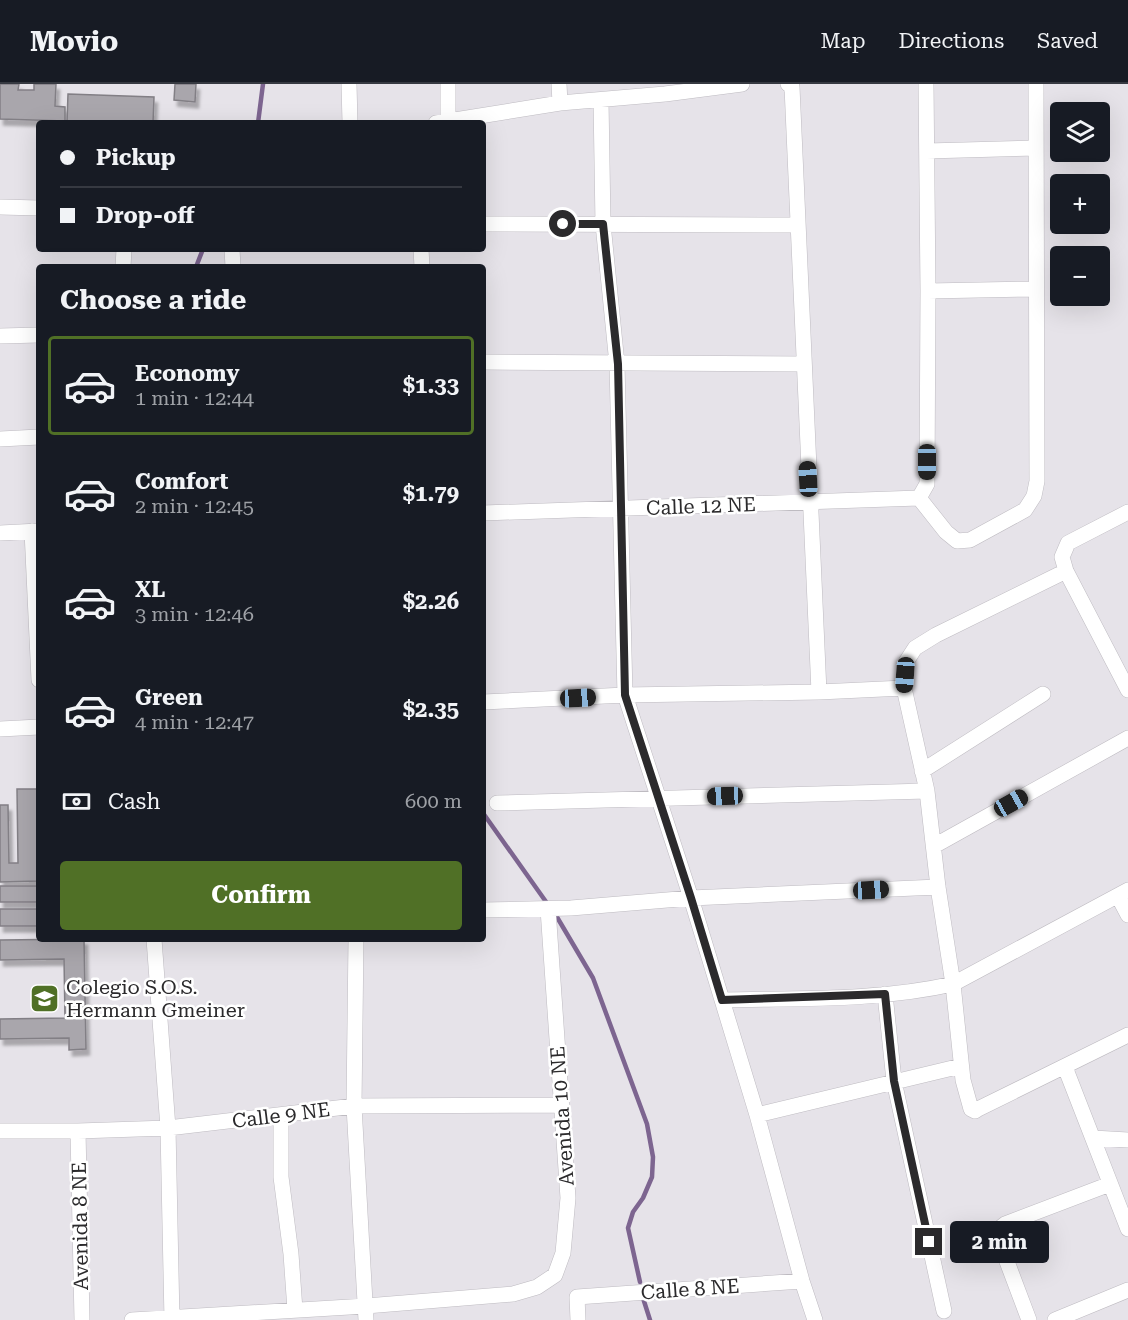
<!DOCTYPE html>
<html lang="en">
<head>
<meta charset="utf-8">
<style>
  :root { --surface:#171b24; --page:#242831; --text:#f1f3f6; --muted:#9ea1a6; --line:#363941; --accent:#507026 }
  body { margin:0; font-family:"Roboto Serif",serif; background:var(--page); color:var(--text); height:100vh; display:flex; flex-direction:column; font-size:22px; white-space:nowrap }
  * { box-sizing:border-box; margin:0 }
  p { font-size:20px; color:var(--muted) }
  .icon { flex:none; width:33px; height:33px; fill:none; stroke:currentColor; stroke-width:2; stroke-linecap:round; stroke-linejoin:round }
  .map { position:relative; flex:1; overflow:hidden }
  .side { position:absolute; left:36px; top:180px; width:450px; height:678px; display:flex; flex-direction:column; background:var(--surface); border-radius:6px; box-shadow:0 6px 24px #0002 }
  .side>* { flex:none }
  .top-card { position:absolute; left:36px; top:36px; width:450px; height:132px; border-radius:6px; box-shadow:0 6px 24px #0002; display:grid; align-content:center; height:132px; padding:0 24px; background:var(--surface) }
  .fabs { position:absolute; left:1050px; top:18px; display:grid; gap:12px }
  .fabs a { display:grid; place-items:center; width:60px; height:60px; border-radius:6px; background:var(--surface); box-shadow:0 6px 24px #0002; font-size:30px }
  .end { position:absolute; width:27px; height:27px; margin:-14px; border:8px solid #2b2a2c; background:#fff; box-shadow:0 0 0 3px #fff }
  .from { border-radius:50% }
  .bubble { position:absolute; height:42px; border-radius:6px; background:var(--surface); box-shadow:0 6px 24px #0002; font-size:20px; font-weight:700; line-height:42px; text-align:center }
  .car { position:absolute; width:18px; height:36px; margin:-18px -9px; border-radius:8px; box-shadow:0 0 4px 2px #0007; background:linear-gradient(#222 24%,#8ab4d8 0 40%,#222 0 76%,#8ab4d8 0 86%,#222 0) }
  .top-card b { display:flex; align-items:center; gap:21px; height:57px; font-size:22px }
  .top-card b+b { border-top:2px solid var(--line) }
  .top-card i { width:15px; height:15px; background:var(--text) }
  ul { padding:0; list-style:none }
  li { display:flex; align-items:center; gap:18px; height:99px; margin:0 12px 9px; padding:0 12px; border:3px solid transparent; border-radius:6px }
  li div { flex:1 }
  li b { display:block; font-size:22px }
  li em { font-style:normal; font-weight:700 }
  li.current { border-color:var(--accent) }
  li>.icon { width:54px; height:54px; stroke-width:1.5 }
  h2 { padding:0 24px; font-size:27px; line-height:72px }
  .pay { display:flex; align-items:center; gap:15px; height:66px; padding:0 24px; font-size:22px }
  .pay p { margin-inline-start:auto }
  .button { display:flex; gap:12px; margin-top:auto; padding:12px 24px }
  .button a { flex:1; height:69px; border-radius:6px; background:var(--accent); color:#fff; font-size:24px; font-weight:700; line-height:69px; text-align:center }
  header { display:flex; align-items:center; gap:36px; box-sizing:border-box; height:84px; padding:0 30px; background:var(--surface); border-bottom:2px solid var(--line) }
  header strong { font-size:28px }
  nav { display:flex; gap:33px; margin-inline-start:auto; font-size:21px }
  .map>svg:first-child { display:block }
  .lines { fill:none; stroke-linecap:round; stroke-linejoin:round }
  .stream { stroke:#7d6590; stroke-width:4.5 }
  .building { fill:#a9a6ac; stroke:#827f85; stroke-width:1.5; filter:url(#shadow) }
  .minor-casing { stroke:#bebbc1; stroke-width:16 }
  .minor { stroke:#fff; stroke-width:15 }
  .route { stroke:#2b2a2c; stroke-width:8 }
  .labels { text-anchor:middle; stroke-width:5; stroke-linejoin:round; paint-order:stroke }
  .street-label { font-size:20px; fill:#2b2a2c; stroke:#fff }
  .poi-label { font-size:20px; fill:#2b2a2c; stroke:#fff; text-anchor:start }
</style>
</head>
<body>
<header>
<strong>Movio</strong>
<nav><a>Map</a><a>Directions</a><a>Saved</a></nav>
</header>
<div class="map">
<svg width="1128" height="1236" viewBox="0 0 1128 1236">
  <defs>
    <filter id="shadow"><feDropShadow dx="3.5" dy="6" stdDeviation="1.5" flood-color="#0004"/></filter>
  </defs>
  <rect width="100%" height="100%" fill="#e6e3e9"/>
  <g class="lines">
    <path class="stream" d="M258 39 263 0
      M196 183 203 165
      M483 729 549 822
      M554 828 593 894 647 1040 653 1073 652 1093 643 1114 633 1128 628 1144 640 1198
      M643 1214 650 1236"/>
  </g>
  <path class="building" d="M0 0H19L18 6H34V0H56L55 22 65 23V37L0 35Z
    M175 0H196L195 18 174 16Z
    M68 10 154 13 153 39 67 38Z
    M17 705H39V797L0 798V721H8L9 779H18Z
    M0 802H39V818H0Z
    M0 825H39V842H0Z
    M84 855 86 965 69 966V954L0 955V935L65 934 64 875 0 876V856Z"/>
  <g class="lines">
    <defs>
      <path id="minor" d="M349 0 350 39
        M448 0V37
        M559 0 560 19
        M788 0 792 3 819 608
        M601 16 603 140 617 280 625 611 691 814 757 1031 802 1197 815 1236
        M436 39 560 19 665 10 742 0
        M927 67 1036 64
        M0 123 39 124
        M483 140 798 141
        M232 165 233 183
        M421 165 422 183
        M123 183 124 165
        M928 207 1036 205
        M0 252 39 251
        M483 278 803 280
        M0 355 39 353
        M919 414 946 448 957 457 970 456 1025 426 1034 412 1037 397 1036 0
        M919 414 927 400 928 207 926 0
        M1128 428 1068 459 1062 473 1066 487 1128 606
        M483 429 919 414
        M32 447 39 596
        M0 449 39 447
        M1066 487 936 551 915 564 906 578 904 604 927 707 938 803 953 900 963 996 971 1025 975 1027 978 1025 1128 951
        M483 618 625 611 819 608 904 604
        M0 645 39 643
        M922 687 1043 610
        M497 719 927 707
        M934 762 1128 654
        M1118 812 1128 831
        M483 826 571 824 691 814 938 803
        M154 855 168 1044 172 1236
        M356 855 354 1022 366 1236
        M885 910 894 997 944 1227
        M722 916C798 914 878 917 953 900L1128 806
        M1065 983 1128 1145
        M281 1031V1093L291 1170 295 1226
        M757 1031 961 982
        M0 1047H78L168 1044 354 1022 562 1021
        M78 1047 82 1236
        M1093 1054 1128 1056
        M132 1236 366 1222 513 1210 537 1203 555 1191 563 1169 568 1114 548 825
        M578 1236 577 1213 802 1197
        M1029 1236 997 1151 1000 1144 1005 1140 1110 1100
        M1055 1236 1128 1206"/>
    </defs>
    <use href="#minor" class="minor-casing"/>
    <use href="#minor" class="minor"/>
  </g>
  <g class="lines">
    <path class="route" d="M563 140H603L618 280 625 611 691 814 722 916 885 910 894 997 929 1158"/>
  </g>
  <defs>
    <symbol id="school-square" viewBox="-11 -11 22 22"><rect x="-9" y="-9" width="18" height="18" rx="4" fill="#507026" stroke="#fff"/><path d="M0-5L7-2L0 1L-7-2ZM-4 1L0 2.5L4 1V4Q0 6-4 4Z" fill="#fff"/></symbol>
  </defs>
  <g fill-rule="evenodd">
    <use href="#school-square" x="28" y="898" width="33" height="33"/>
  </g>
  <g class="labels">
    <g class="street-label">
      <text transform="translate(701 422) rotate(-2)" y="7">Calle 12 NE</text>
      <text transform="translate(281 1031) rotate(-7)" y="7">Calle 9 NE</text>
      <text transform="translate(562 1032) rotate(-94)" y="7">Avenida 10 NE</text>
      <text transform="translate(80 1142) rotate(-91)" y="7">Avenida 8 NE</text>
      <text transform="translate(690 1205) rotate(-4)" y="7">Calle 8 NE</text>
    </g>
    <g class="poi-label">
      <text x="66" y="910">Colegio S.O.S.<tspan x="66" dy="23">Hermann Gmeiner</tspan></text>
    </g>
  </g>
</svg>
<div class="fabs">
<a><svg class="icon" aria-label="layers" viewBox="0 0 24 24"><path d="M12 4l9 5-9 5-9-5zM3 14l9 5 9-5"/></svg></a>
<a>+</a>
<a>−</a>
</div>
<i class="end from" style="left:563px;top:140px"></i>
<i class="end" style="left:929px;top:1158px"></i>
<div class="bubble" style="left:950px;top:1137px;width:99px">2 min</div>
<i class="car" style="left:927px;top:378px;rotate:180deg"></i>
<i class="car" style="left:808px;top:395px;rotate:357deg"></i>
<i class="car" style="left:905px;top:591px;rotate:184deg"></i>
<i class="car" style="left:578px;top:614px;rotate:87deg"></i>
<i class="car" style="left:725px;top:712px;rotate:268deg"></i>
<i class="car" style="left:1011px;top:719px;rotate:61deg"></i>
<i class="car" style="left:871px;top:806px;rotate:87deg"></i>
<div class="top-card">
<b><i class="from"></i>Pickup</b>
<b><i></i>Drop-off</b>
</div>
<section class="side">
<h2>Choose a ride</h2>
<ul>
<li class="current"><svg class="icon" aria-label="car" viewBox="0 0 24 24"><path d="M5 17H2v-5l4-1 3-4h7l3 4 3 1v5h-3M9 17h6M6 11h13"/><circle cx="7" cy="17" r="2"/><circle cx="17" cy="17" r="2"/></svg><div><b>Economy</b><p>1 min · 12:44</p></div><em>$1.33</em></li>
<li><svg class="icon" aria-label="car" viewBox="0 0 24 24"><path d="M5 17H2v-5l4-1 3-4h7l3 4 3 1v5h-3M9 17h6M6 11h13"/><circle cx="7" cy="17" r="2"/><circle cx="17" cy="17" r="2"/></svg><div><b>Comfort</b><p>2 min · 12:45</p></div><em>$1.79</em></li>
<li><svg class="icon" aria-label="car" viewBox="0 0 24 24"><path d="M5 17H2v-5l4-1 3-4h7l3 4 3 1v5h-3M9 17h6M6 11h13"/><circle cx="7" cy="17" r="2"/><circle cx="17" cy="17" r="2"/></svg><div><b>XL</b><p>3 min · 12:46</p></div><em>$2.26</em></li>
<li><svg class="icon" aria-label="car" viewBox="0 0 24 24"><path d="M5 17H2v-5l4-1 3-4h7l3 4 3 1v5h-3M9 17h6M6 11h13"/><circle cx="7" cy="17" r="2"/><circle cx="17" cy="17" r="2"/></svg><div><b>Green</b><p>4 min · 12:47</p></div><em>$2.35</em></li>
</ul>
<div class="pay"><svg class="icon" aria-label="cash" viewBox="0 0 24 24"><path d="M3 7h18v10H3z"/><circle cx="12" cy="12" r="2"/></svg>Cash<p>600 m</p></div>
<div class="button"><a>Confirm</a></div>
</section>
</div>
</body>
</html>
